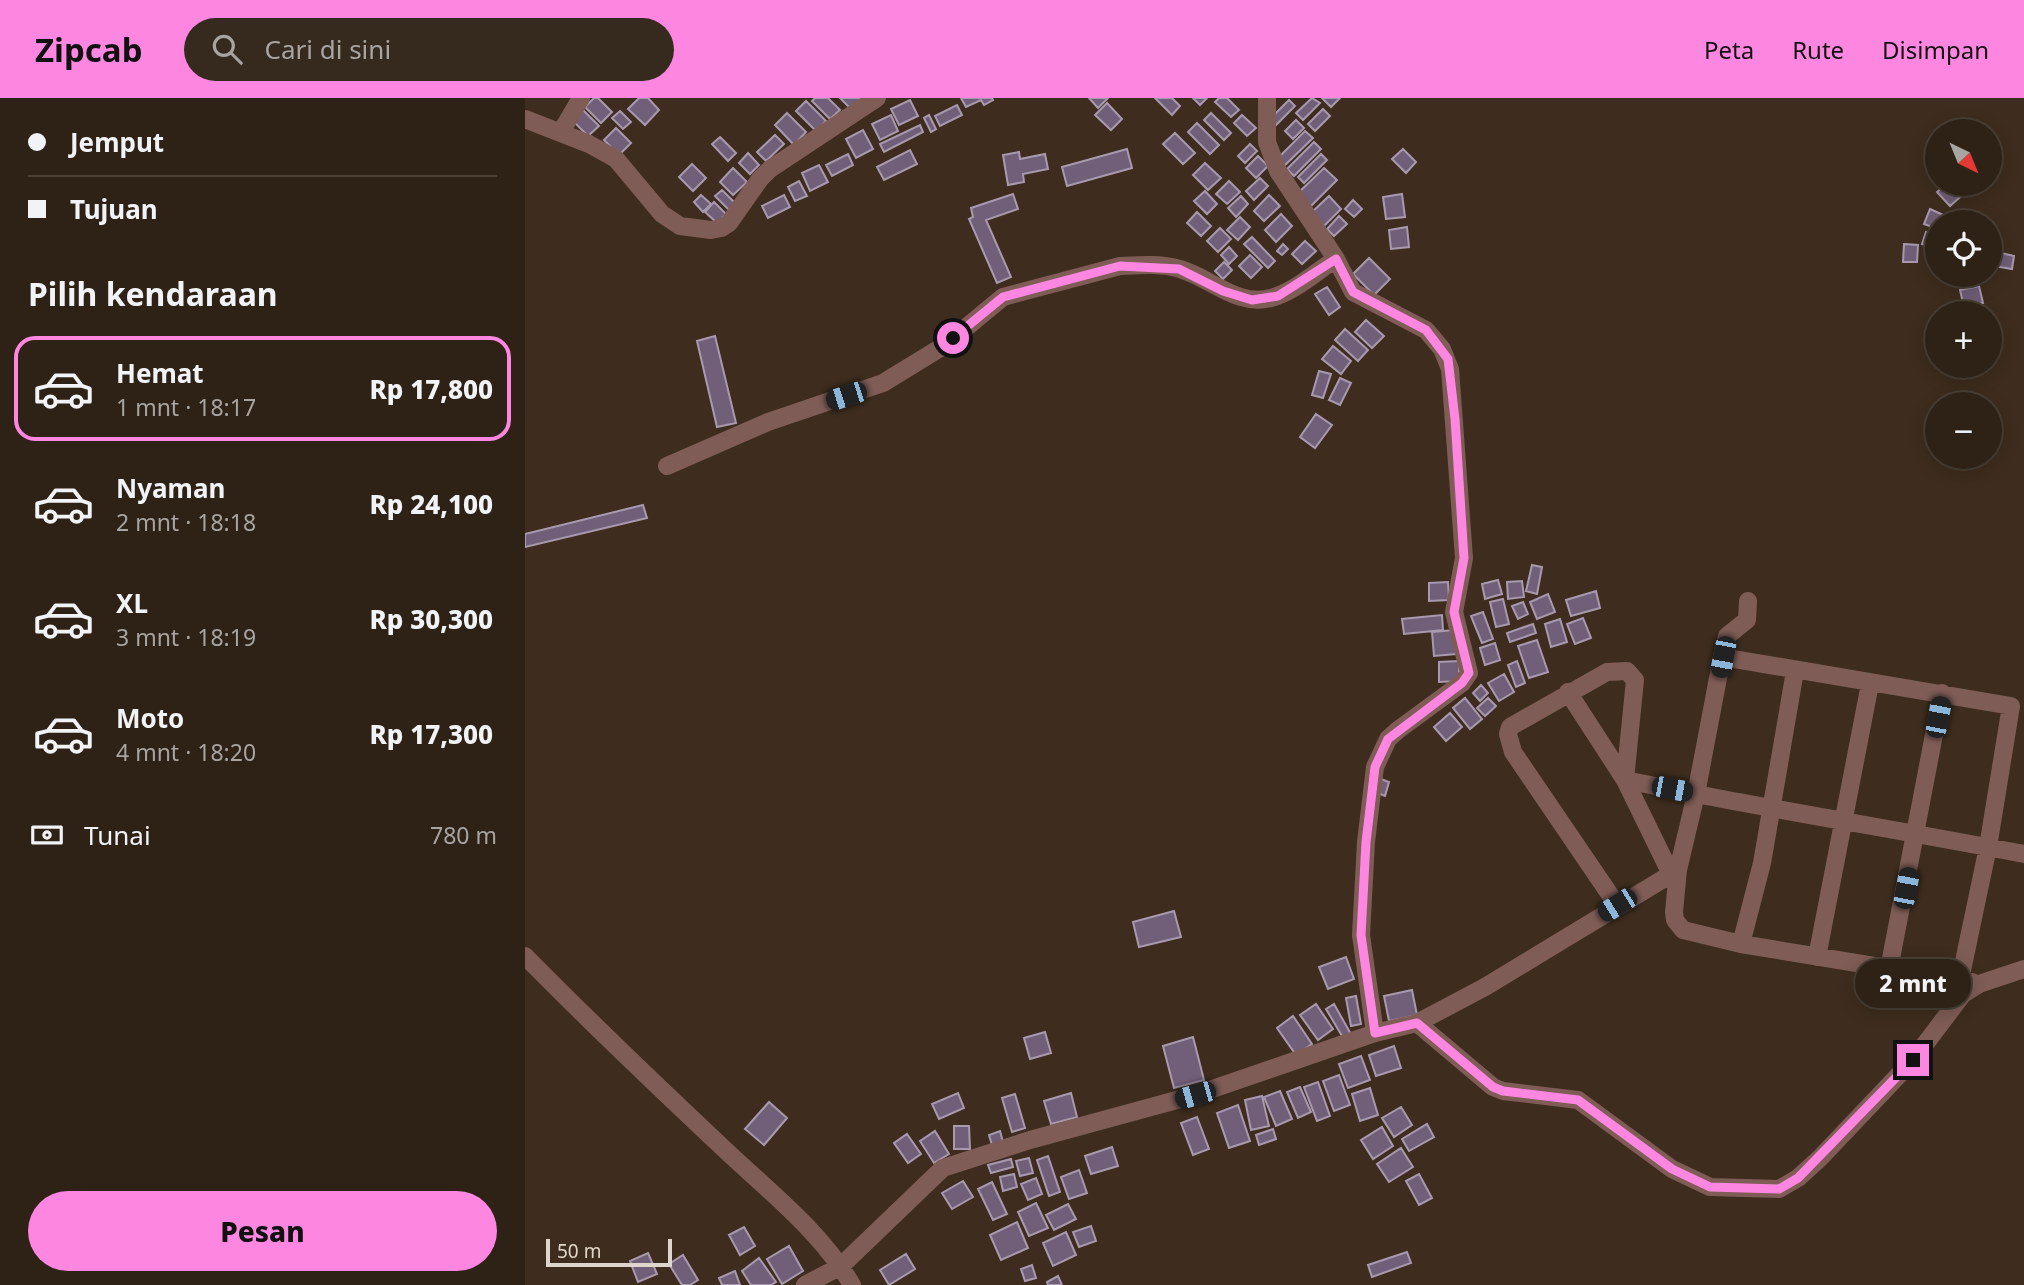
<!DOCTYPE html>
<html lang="id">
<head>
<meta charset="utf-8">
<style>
  :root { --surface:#2e2216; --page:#362a1f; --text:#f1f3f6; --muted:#a7a4a1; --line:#493f35; --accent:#fd86e1 }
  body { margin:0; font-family:"Noto Sans",sans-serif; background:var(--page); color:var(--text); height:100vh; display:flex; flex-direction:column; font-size:26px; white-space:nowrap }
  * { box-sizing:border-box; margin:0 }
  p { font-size:23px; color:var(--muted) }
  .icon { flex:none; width:38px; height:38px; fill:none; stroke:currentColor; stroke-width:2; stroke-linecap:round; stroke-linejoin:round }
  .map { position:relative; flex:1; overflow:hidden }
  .drawer { display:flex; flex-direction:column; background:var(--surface); width:525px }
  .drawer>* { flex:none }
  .top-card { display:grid; align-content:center; height:154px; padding:0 28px; background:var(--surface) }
  .needle { width:46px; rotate:137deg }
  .fabs { position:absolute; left:1400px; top:21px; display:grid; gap:14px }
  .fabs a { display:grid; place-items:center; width:77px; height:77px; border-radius:50%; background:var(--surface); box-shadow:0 4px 18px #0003,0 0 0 2px var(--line); font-size:35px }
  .scale { position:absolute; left:21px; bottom:18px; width:126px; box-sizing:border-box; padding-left:7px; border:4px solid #e0d5cb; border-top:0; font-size:19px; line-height:24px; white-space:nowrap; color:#e0d5cb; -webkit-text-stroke:5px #3e2d1e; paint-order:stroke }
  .end { position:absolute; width:32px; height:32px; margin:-16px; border:9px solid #fd86e1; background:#111; box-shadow:0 0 0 4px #111 }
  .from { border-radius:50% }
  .bubble { position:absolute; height:49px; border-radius:24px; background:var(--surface); box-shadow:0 4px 18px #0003,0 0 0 2px var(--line); font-size:23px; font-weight:800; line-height:49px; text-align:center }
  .car { position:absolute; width:21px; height:42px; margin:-21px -10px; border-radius:9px; box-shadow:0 0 5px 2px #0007; background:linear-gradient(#222 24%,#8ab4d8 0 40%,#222 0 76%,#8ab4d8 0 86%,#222 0) }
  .top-card b { display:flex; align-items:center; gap:24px; height:66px; font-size:26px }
  .top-card b+b { border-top:2px solid var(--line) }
  .top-card i { width:18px; height:18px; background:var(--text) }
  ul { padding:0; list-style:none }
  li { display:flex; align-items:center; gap:21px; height:105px; margin:0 14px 10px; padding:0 14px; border:4px solid transparent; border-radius:21px }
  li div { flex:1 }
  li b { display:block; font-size:26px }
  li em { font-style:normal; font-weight:800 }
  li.on { border-color:var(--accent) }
  li>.icon { width:63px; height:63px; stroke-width:1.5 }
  h2 { padding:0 28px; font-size:32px; line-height:84px }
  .pay { display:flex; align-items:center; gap:18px; height:77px; padding:0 28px; font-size:26px }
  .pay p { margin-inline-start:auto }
  .cta { display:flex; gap:14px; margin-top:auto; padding:14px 28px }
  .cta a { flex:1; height:80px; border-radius:42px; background:var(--accent); color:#111; font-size:28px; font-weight:800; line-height:80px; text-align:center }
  header { display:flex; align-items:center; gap:42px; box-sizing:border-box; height:98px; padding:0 35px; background:var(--accent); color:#111 }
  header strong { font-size:33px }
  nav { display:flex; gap:38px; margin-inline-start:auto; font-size:24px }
  .search { width:490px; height:63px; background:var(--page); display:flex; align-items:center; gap:18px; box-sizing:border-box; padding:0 24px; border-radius:38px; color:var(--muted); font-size:26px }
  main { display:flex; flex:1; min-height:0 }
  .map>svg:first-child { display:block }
  .building { fill:#715e78; stroke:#a999af; stroke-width:2 }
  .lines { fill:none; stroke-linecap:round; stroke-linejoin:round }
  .minor { stroke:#7f5c56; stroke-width:18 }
  .route { stroke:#fd86e1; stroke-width:9 }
</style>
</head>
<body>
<header>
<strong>Zipcab</strong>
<div class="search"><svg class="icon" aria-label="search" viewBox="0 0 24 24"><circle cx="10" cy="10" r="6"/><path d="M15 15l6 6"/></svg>Cari di sini</div>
<nav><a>Peta</a><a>Rute</a><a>Disimpan</a></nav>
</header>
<main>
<section class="drawer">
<div class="top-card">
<b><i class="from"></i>Jemput</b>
<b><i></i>Tujuan</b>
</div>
<h2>Pilih kendaraan</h2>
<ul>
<li class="on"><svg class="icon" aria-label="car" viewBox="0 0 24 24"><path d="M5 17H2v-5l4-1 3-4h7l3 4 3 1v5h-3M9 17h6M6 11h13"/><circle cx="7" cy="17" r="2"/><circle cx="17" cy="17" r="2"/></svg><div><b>Hemat</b><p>1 mnt · 18:17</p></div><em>Rp 17,800</em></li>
<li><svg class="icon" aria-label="car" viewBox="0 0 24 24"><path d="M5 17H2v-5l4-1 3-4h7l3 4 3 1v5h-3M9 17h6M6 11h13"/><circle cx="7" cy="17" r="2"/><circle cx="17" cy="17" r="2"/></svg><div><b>Nyaman</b><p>2 mnt · 18:18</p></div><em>Rp 24,100</em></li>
<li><svg class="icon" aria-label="car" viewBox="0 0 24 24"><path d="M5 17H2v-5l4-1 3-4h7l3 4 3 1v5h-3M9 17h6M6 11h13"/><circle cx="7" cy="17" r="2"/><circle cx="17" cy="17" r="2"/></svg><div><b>XL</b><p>3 mnt · 18:19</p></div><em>Rp 30,300</em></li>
<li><svg class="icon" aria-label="car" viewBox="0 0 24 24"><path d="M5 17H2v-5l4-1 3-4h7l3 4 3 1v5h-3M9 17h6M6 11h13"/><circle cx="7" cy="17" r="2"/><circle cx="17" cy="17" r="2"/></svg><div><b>Moto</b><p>4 mnt · 18:20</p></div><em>Rp 17,300</em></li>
</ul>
<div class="pay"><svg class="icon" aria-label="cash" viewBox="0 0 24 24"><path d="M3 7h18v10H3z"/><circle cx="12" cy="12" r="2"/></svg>Tunai<p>780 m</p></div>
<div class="cta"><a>Pesan</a></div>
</section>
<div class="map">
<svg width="1499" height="1187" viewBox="0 0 1499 1187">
  <rect width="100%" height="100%" fill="#3e2d1e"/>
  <path class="building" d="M69 0H73L87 14 76 25 60 9Z
    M114 0H123L134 12 120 27 103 11Z
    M290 0H303L315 12 305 21 287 3Z
    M315 0H338L327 12Z
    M436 0H467L468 2 459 7 456 2 441 9Z
    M564 0H583L573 10Z
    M630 0H647L655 8 647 17Z
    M668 0H682L675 7Z
    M694 0H702L714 12 706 19 690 4Z
    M787 0 795 5 778 22 771 15Z
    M797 0H815L806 9Z
    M385 2 393 18 374 27 366 11Z
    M764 2 770 8 749 29 743 23Z
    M281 3 301 23 291 33 271 13Z
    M582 5 597 21 586 32 570 17Z
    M432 7 437 17 415 28 410 18Z
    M798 11 805 18 790 33 783 26Z
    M58 12 74 28 63 38 48 23Z
    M95 13 106 24 98 31 87 20Z
    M262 15 281 34 269 47 250 27Z
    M686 15 706 35 699 42 679 22Z
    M366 17 373 33 355 42 347 26Z
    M404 17 411 31 406 34 399 20Z
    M717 17 731 30 722 38 709 25Z
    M771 22 779 30 768 41 760 33Z
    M672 25 694 47 685 56 663 34Z
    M395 27 398 34 359 54 355 46Z
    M91 30 106 45 94 57 79 42Z
    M338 32 348 51 331 60 321 41Z
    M780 33 788 40 758 69 751 62Z
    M650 35 670 55 658 66 638 46Z
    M250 37 259 46 241 63 232 54Z
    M195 39 211 55 203 63 187 46Z
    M789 44 796 51 769 78 762 71Z
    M725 46 732 53 720 65 713 58Z
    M602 51 607 70 542 88 537 69Z
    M878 51 891 64 881 75 867 61Z
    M385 52 392 66 359 82 352 69Z
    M494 54 495 61 520 56 523 71 498 76 499 84 483 87 478 57Z
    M223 55 234 67 225 76 214 65Z
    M323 56 328 67 307 78 301 67Z
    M796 56 802 62 779 85 773 79Z
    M733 58 743 68 731 80 721 70Z
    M680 65 696 80 683 92 668 77Z
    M167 66 181 80 168 93 154 79Z
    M294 67 303 84 285 93 277 75Z
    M208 70 222 84 208 97 195 84Z
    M799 70 812 82 785 109 772 96Z
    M735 80 743 88 729 102 721 93Z
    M274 83 282 98 270 103 263 89Z
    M704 83 715 94 702 106 691 96Z
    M1421 86H1436L1442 93 1425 108 1412 94Z
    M197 92 211 106 204 112 190 98Z
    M680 93 692 106 682 116 669 103Z
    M488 96 493 111 461 122 486 179 472 185 444 121 448 119 446 110Z
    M877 96 880 119 861 121 858 99Z
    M176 97 186 106 178 114 169 104Z
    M259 97 265 109 243 120 237 108Z
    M744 97 755 108 739 123 729 113Z
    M716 98 723 106 711 119 703 110Z
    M804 98 816 111 799 128 786 115Z
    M828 102 837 111 829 119 820 111Z
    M189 104 201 116 192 125 180 114Z
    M1405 111 1425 120 1423 124H1412V131L1399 126Z
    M672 114 686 128 676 138 662 125Z
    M756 116 767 128 751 144 740 132Z
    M814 118 822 126 809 138 802 131Z
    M715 119 725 129 713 142 702 132Z
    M1468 125V140L1465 141V126Z
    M882 129 884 149 866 151 864 132Z
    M695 130 706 141 693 154 682 143Z
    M1401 134 1412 137V151L1397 146Z
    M727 139 750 163 743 170 719 146Z
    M780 143 791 153 777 166 767 156Z
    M758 146 763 151 757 157 752 153Z
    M1379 146 1393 147 1392 164H1378Z
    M704 149 712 158 704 166 696 157Z
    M1472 154 1489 158 1487 171 1469 168Z
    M725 157 737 169 726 180 714 168Z
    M844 160 865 181 849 197 828 176Z
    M699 164 707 172 698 181 690 173Z
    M1454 188 1458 205 1439 209 1435 192Z
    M802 189 815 209 804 217 790 196Z
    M841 222 859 238 847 250 830 234Z
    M820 231 843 252 833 263 810 242Z
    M190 238 211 325 192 329 172 243Z
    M808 248 826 263 816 276 797 261Z
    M794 273 806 276 798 300 787 297Z
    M815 280 826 285 815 307 804 302Z
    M791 316 807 327 790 350 775 339Z
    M118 407 122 420 0 449V436Z
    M1007 467 1017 469 1012 496 1001 493Z
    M973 482 977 496 960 501 957 486Z
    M997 483 999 499 983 501 982 484Z
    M923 484 924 502 904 503V485Z
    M1071 493 1075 510 1046 518 1041 502Z
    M1023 496 1030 514 1012 521 1005 504Z
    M978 501 984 526 971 529 965 504Z
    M998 504 1003 516 993 521 987 508Z
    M958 514 968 541 957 545 946 518Z
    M917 517 918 532 879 536 877 521Z
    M1058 520 1066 540 1050 546 1042 526Z
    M1035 521 1042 544 1026 549 1020 526Z
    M1008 526 1011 535 985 544 982 535Z
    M929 532 931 556 909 558 907 534Z
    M1012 542 1023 574 1004 580 993 548Z
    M970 545 975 562 960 567 955 550Z
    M934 563V583L914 584V564Z
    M992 563 1000 585 991 589 983 567Z
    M979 576 989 594 974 603 963 585Z
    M956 587 963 595 955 603 948 595Z
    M940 600 957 621 945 631 928 610Z
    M963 600 971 608 960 618 952 610Z
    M925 615 937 629 921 643 909 629Z
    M856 681 864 684 860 698 852 695Z
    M649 813 656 839 614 849 608 824Z
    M821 859 829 881 803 891 794 869Z
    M887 892 892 917 864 923 859 898Z
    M831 898 836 926 826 928 821 900Z
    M791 906 808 931 793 942 775 917Z
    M809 906 827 938 820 943 801 911Z
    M768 918 787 946 771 957 752 930Z
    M520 934 526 955 505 961 499 940Z
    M668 939 679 982 649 990 638 948Z
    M869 948 876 970 851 978 844 957Z
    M836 958 845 982 823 990 814 966Z
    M814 977 825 1007 809 1013 798 983Z
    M793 984 805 1018 792 1023 779 989Z
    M775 989 786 1014 773 1020 762 994Z
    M845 990 853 1017 835 1023 827 996Z
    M755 993 767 1021 751 1028 739 999Z
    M433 995 439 1010 414 1021 407 1006Z
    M546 995 552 1019 526 1026 519 1003Z
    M490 996 500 1030 487 1034 477 1000Z
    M737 998 744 1028 726 1032 720 1002Z
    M244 1004 262 1020 239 1047 220 1031Z
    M713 1007 725 1043 704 1050 692 1015Z
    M876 1009 887 1027 869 1039 857 1020Z
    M672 1019 684 1051 668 1057 656 1025Z
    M902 1026 909 1039 884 1053 877 1041Z
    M429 1028H444L445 1051H429Z
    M857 1029 868 1048 848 1061 836 1042Z
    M748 1031 751 1041 734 1047 731 1037Z
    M410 1033 424 1056 409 1065 395 1043Z
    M475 1033 478 1044 467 1047 464 1037Z
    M382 1036 396 1056 383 1065 369 1045Z
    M587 1049 593 1068 566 1076 560 1058Z
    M876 1050 888 1069 864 1084 852 1066Z
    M523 1058 535 1094 524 1098 512 1062Z
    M504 1060 508 1075 495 1078 491 1063Z
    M486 1061 488 1069 466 1075 463 1067Z
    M554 1072 562 1095 544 1101 536 1079Z
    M489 1076 492 1089 478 1093 475 1079Z
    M894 1076 907 1100 894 1107 881 1083Z
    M511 1080 517 1096 503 1102 496 1086Z
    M438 1083 448 1099 427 1111 417 1095Z
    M467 1084 482 1116 468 1122 453 1091Z
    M511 1105 523 1130 504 1138 493 1114Z
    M543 1106 551 1121 529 1132 521 1117Z
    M492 1124 503 1150 476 1162 465 1137Z
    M566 1128 571 1143 554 1149 548 1134Z
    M219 1129 230 1148 215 1157 204 1137Z
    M541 1134 551 1157 528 1168 518 1145Z
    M264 1148 278 1173 257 1186 242 1161Z
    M882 1154 886 1165 847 1179 843 1167Z
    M123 1155 132 1176 113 1184 105 1163Z
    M381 1156 390 1171 364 1187 355 1172Z
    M158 1157 173 1182 165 1187H157L144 1166Z
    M234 1160 251 1184 246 1187H226L217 1173Z
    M507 1167 511 1180 500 1183 496 1171Z
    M210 1173 215 1187H197L194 1180Z
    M533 1178 537 1187H523L522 1184Z"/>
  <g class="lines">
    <path class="minor" d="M742 0V44L753 73 811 161 828 194 901 232 917 251 925 271 939 460 929 514 944 575 937 585 873 632 863 641 850 669 841 744 836 837 850 935
      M0 21 64 46 91 61 137 116 155 128 186 132 196 130 204 125 235 81 245 71 352 0
      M36 34 56 0
      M142 368 243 324 358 285 420 247 478 199 595 168C614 167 637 165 655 171 686 180 712 209 746 200 769 194 792 173 811 161
      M1197 559 1202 538 1222 522 1223 503
      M1043 594 1100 682 1146 776
      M1100 682 1171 696 1153 772 1149 814 1150 822 1158 832 1216 846 1447 884
      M1092 807 988 654 983 636 985 629 1082 574 1102 573 1110 582 1100 682
      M1216 846 1237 765 1270 573
      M0 858C64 923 129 985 196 1048 241 1091 295 1132 327 1187
      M1292 859 1345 586
      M1364 871 1417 595
      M1435 882 1463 749 1486 608 1197 559 1171 696C1280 717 1390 735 1499 756
      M892 925 960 889 1153 772
      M280 1187 316 1168 418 1070 505 1042 670 997 850 935 892 925 968 989 978 993 1053 1002 1147 1071 1185 1089 1254 1091 1273 1080 1295 1060 1388 962 1438 896 1454 886 1499 871"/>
  </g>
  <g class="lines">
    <path class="route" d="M428 240 478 199 595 168 654 171 698 193 727 202 753 198 811 161 828 194 901 232 923 261 930 321 939 460 929 514 944 575 937 585 863 641 850 669 841 744 836 837 850 935 892 925 968 989 978 993 1053 1002 1147 1071 1185 1089 1254 1091 1273 1080 1388 962"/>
  </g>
</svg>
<div class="fabs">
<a><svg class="needle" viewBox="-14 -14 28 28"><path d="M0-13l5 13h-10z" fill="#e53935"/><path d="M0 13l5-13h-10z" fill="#a7a4a1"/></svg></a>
<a><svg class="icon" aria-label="locate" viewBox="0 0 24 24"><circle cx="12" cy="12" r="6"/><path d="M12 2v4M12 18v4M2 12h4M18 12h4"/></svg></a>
<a>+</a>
<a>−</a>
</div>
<div class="scale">50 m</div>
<i class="end from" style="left:428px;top:240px"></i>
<i class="end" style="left:1388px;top:962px"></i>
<div class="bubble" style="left:1330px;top:861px;width:116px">2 mnt</div>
<i class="car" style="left:321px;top:298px;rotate:252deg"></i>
<i class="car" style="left:1198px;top:559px;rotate:191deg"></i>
<i class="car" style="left:1413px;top:619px;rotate:11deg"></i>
<i class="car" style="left:1147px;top:691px;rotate:101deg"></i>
<i class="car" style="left:1381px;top:790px;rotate:11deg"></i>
<i class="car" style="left:1092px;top:807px;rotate:238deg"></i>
<i class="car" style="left:670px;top:997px;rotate:254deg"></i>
</div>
</main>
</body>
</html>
